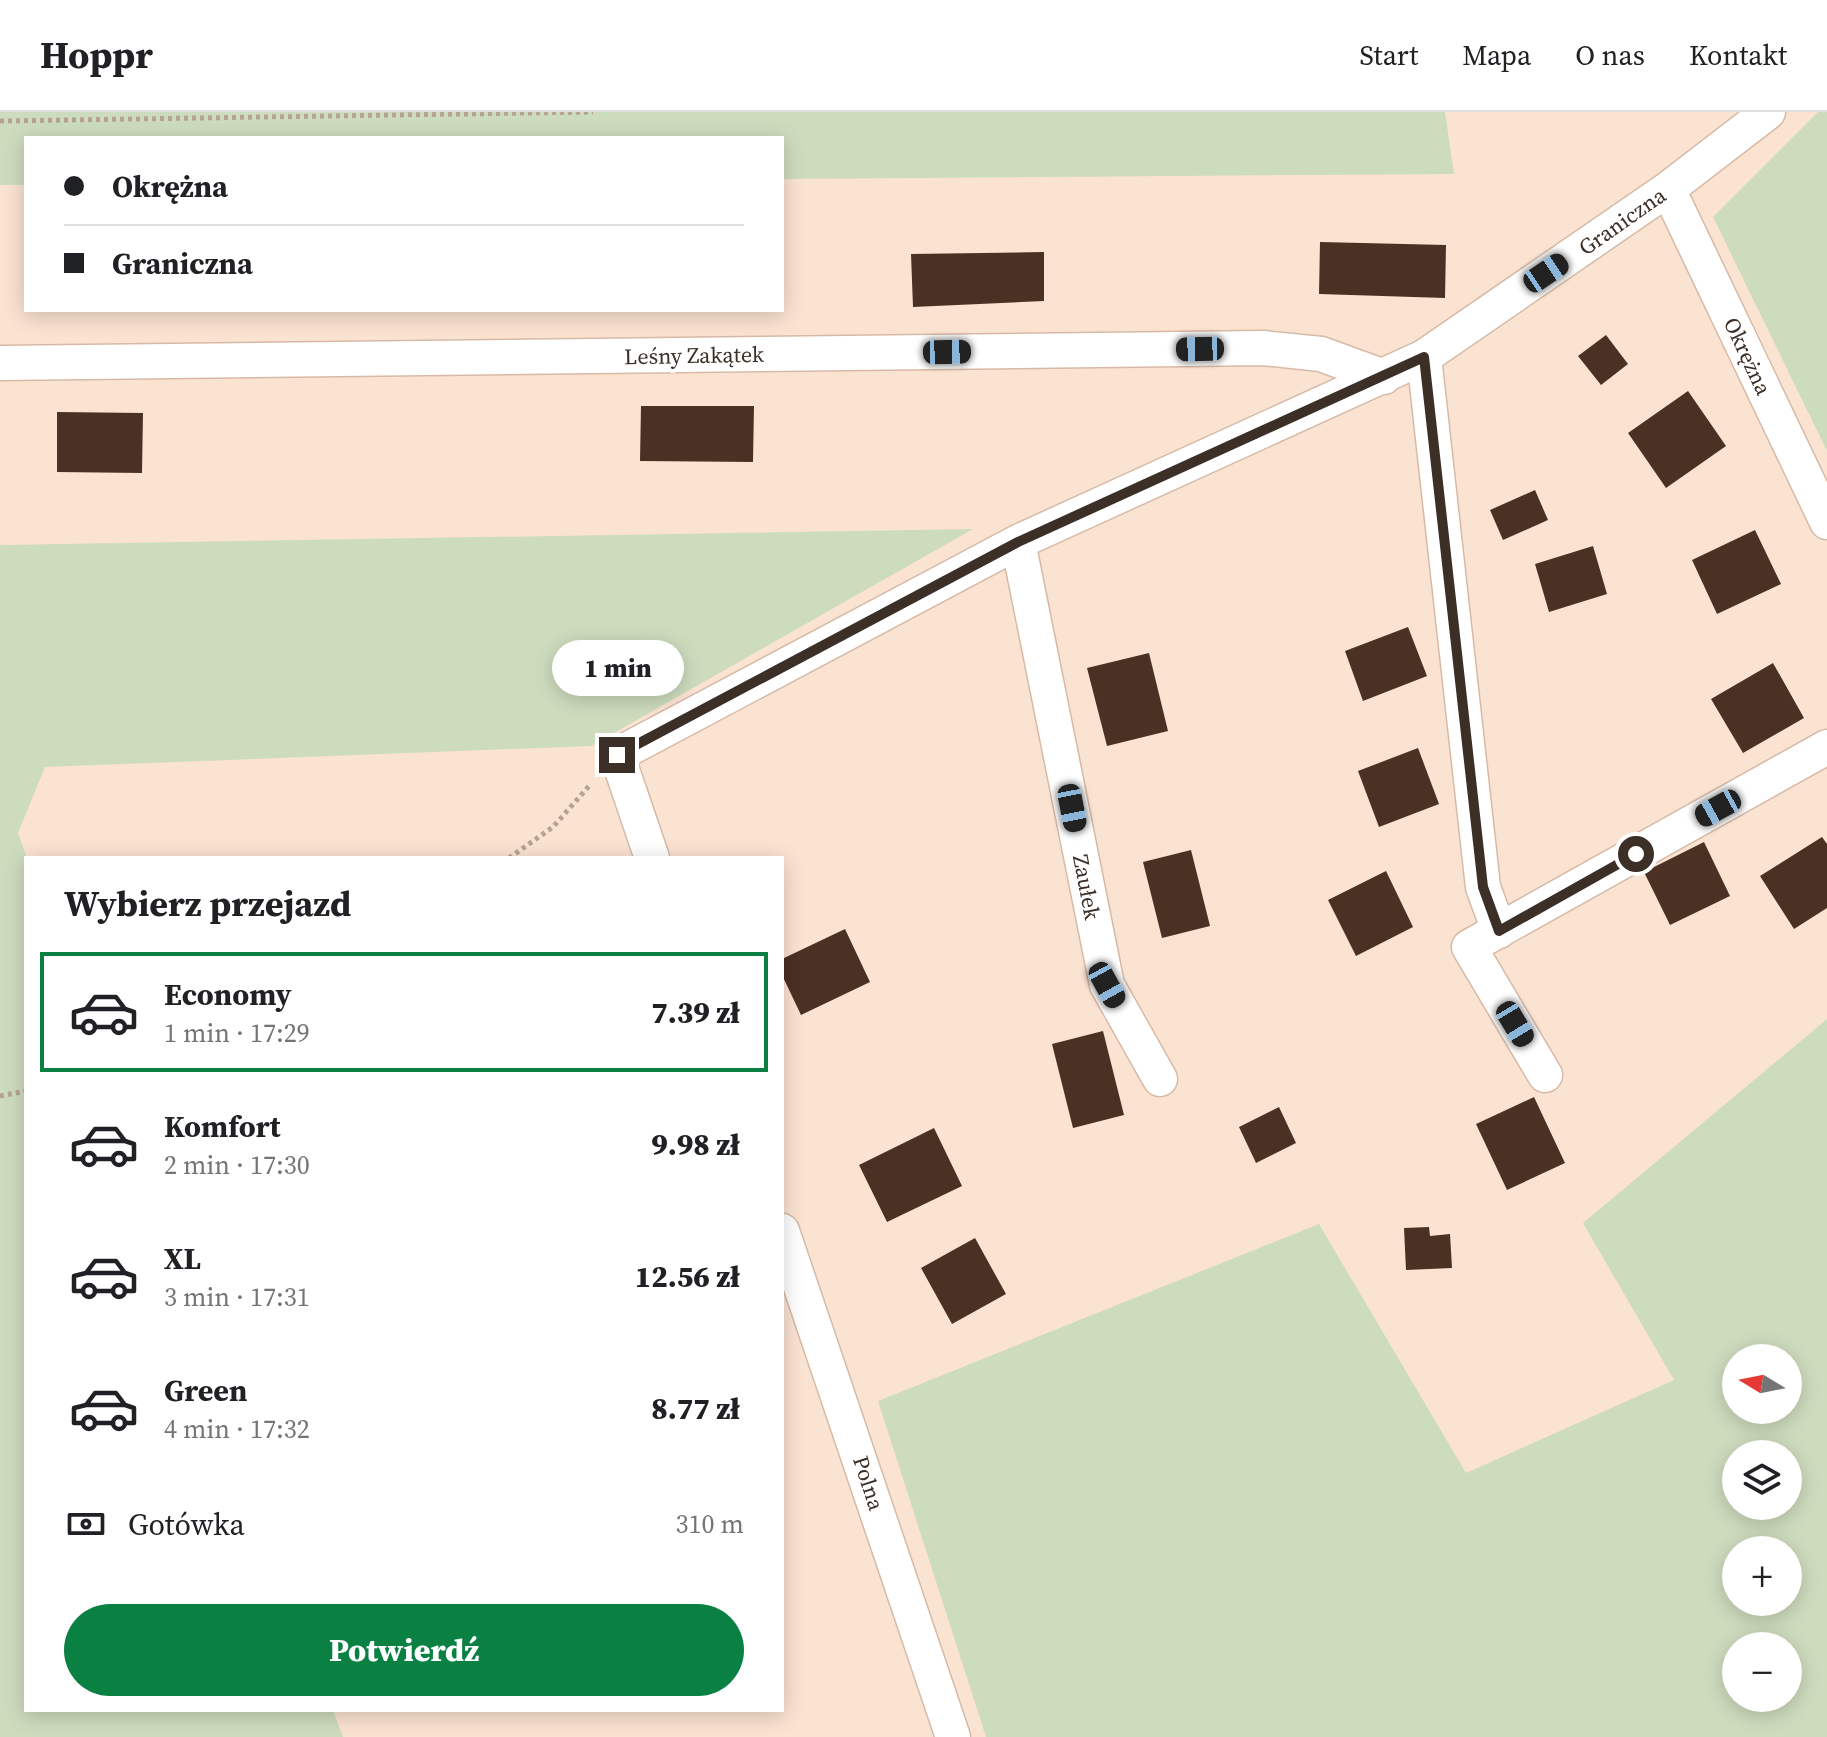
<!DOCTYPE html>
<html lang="pl">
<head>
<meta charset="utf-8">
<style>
  :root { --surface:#fff; --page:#f2f2f2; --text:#202124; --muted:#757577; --line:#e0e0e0; --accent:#0b8043 }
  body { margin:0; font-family:"Source Serif 4",serif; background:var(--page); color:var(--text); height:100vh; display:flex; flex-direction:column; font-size:30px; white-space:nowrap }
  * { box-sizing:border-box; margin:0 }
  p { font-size:26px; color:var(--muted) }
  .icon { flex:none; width:44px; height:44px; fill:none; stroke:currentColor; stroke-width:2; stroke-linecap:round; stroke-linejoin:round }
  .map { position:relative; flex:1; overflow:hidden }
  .details { position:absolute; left:24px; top:744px; width:760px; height:856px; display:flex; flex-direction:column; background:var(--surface); border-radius:0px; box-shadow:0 4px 20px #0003 }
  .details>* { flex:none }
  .hud { position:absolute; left:24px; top:24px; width:760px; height:176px; border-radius:0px; box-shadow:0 4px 20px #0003; display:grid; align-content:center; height:176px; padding:0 40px; background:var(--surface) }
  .needle { width:52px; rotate:280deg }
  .buttons { position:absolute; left:1722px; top:1232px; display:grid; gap:16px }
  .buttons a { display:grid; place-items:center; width:80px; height:80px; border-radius:50%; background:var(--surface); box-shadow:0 4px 20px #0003; font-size:40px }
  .end { position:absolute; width:36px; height:36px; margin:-18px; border:10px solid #3b2f27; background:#fff; box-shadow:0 0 0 4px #fff }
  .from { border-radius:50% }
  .bubble { position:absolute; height:56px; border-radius:28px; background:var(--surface); box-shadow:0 4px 20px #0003; font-size:26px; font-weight:800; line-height:56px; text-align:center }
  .car { position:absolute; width:24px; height:48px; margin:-24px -12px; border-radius:10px; box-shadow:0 0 6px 2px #0007; background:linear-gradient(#222 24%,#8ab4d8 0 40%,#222 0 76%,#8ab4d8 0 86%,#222 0) }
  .hud b { display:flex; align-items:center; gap:28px; height:76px; font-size:30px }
  .hud b+b { border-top:2px solid var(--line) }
  .hud i { width:20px; height:20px; background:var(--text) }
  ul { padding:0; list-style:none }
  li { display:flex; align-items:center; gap:24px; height:120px; margin:0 16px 12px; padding:0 24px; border:4px solid transparent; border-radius:0px }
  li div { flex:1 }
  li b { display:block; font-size:30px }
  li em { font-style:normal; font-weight:800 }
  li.active { border-color:var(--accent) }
  li>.icon { width:72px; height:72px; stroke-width:1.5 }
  h2 { padding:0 40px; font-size:36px; line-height:96px }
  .pay { display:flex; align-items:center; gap:20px; height:88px; padding:0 40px; font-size:30px }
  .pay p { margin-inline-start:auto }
  .action { display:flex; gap:16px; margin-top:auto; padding:16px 40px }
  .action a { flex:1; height:92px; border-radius:48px; background:var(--accent); color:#fff; font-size:32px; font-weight:800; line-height:92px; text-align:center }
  header { display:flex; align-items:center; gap:48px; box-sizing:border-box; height:112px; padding:0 40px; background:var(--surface); border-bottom:2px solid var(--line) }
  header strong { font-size:38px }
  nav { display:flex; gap:44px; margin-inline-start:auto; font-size:28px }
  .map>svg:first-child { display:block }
  .green { fill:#cedcbe; fill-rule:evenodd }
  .building { fill:#4a3123 }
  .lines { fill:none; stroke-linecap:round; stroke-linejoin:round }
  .street-casing { stroke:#d7baa6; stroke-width:37 }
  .path { stroke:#b6a395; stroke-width:5; stroke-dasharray:4 4; stroke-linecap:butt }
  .street { stroke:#fff; stroke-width:34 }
  .route { stroke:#3b2f27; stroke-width:10 }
  .labels { text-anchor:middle; stroke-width:8; stroke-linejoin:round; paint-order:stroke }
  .street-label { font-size:22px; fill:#3b2f27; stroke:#fff }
</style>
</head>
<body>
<header>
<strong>Hoppr</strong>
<nav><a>Start</a><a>Mapa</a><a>O nas</a><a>Kontakt</a></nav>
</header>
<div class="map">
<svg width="1827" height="1625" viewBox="0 0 1827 1625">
  <rect width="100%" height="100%" fill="#fbe3d2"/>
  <path class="green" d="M0 0H1445L1454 62 782 67V26H26V73H0Z
    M1818 0H1827V339L1713 105Z
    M973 417 591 634 45 655 18 721 27 746 26 1598H333L343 1625H0V433Z
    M1827 907V1625H986L878 1289 1319 1112 1466 1361 1674 1268 1583 1111ZM1736 1246H1788V1298H1736ZM1736 1342H1788V1394H1736ZM1736 1438H1788V1490H1736ZM1736 1534H1788V1586H1736Z"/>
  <path class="building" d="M1320 130 1446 133 1445 186 1319 182Z
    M1044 140V189L913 195 911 142Z
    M1606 223 1628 252 1601 273 1578 244Z
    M1688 279 1726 334 1666 376 1628 321Z
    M641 294H754L753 350 640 349Z
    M57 300 143 301 142 361 57 360Z
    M1535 378 1548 408 1503 428 1490 398Z
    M1755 418 1781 472 1717 502 1692 448Z
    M1593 434 1607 482 1549 500 1535 452Z
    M1408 515 1427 564 1363 589 1345 539Z
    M1149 541 1168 619 1107 634 1087 556Z
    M1773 551 1804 606 1743 641 1711 587Z
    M1418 636 1439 692 1379 715 1358 659Z
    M1822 725 1827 732V796L1794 817 1760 764Z
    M1704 730 1730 784 1670 813 1644 760Z
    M1191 738 1210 814 1162 826 1143 750Z
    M1386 759 1413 815 1356 844 1328 788Z
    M845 817 870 870 801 903 782 863V847Z
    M1103 919 1124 1003 1073 1016 1052 932Z
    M1534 985 1565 1051 1507 1078 1476 1012Z
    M1279 995 1296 1031 1256 1051 1239 1015Z
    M934 1016 962 1074 887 1110 859 1053Z
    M1429 1115 1430 1124 1450 1122 1452 1156 1406 1158 1404 1116Z
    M975 1126 1006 1182 952 1212 921 1156Z"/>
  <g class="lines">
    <defs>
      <path id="street" d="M1668 77 1827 410
        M1424 245 1483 775 1499 819
        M0 251 1263 236 1321 242 1384 265
        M1018 430 1107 873 1160 967
        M652 746 617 643 1018 430 1424 245 1668 77 1768 0
        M1545 963 1469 835 1827 635
        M782 1119 953 1625"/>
    </defs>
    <use href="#street" class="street-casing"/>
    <path class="path" d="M0 9 593 0
      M509 746 553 715 589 674
      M0 984 26 979"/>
    <use href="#street" class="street"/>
  </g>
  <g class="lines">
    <path class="route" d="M617 643 1018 430 1424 245 1483 775 1499 819 1636 742"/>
  </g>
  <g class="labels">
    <g class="street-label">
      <text transform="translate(1622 109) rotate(-35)" y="8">Graniczna</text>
      <text transform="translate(694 243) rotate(-1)" y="8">Leśny Zakątek</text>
      <text transform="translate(1748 244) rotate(65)" y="8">Okrężna</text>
      <text transform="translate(1087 775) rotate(79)" y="8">Zaułek</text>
      <text transform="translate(869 1371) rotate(72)" y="8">Polna</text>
    </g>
  </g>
</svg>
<div class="buttons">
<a><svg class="needle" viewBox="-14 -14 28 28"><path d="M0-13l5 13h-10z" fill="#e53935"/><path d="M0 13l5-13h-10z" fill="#757577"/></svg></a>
<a><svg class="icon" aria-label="layers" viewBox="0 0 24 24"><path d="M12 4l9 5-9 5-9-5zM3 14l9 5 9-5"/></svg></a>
<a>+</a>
<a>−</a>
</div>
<i class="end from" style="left:1636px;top:742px"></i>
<i class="end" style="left:617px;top:643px"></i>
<div class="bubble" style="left:552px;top:528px;width:132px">1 min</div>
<i class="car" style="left:1546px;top:161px;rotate:56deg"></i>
<i class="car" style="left:1200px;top:237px;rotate:269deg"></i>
<i class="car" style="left:947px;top:240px;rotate:89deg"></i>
<i class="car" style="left:1072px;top:696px;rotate:169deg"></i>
<i class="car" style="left:1718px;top:696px;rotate:241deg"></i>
<i class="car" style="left:1107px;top:873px;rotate:151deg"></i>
<i class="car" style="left:1515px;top:912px;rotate:149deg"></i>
<div class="hud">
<b><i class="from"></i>Okrężna</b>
<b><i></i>Graniczna</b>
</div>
<section class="details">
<h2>Wybierz przejazd</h2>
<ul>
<li class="active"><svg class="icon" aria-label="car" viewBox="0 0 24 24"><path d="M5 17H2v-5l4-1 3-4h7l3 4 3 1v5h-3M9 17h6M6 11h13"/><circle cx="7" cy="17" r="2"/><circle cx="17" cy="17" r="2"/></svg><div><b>Economy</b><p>1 min · 17:29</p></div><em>7.39 zł</em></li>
<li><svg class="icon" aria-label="car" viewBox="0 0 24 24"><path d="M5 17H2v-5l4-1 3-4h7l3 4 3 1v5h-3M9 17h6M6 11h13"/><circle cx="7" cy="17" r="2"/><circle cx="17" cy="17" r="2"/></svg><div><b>Komfort</b><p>2 min · 17:30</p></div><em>9.98 zł</em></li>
<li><svg class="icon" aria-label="car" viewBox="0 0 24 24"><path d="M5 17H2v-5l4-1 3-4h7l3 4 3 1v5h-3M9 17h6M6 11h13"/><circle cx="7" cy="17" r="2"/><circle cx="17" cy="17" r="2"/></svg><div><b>XL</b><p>3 min · 17:31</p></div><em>12.56 zł</em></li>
<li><svg class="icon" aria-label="car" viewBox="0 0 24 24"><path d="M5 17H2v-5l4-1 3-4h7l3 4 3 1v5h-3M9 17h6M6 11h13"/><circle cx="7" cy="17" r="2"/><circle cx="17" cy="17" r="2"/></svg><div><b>Green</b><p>4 min · 17:32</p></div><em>8.77 zł</em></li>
</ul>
<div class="pay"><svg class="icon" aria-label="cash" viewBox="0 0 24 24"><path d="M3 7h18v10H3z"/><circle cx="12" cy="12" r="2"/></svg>Gotówka<p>310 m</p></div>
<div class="action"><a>Potwierdź</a></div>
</section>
</div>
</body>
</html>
